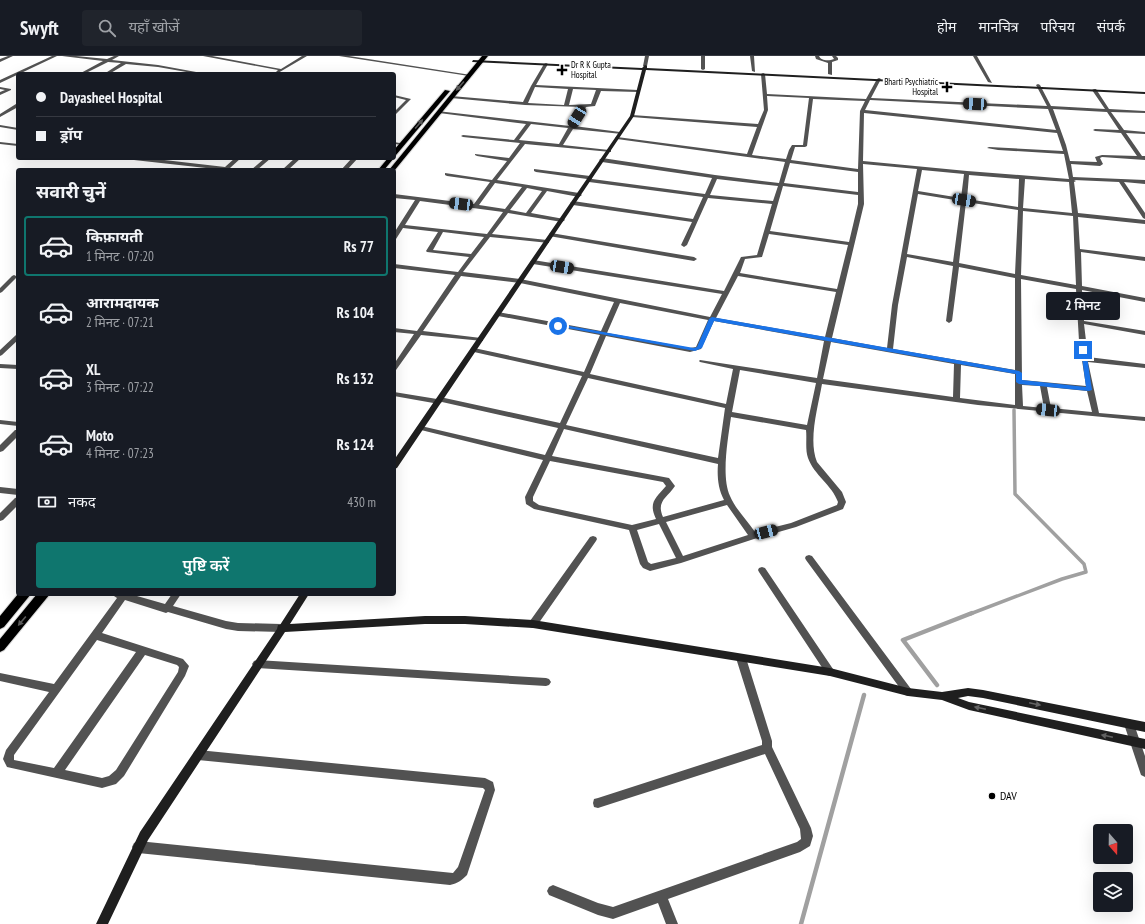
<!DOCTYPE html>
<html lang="hi">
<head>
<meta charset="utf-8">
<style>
  :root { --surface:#171b24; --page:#20242c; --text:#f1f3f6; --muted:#9ea1a6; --line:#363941; --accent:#0f766e }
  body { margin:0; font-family:"PT Sans Narrow","Noto Sans Devanagari",sans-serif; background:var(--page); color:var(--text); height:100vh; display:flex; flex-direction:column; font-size:15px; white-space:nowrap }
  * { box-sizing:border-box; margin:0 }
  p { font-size:13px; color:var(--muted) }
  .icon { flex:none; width:22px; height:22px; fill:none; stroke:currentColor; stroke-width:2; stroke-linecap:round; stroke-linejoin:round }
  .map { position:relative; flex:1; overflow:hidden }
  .panel { position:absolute; left:16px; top:112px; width:380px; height:428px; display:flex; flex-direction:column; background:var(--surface); border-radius:4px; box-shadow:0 4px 16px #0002 }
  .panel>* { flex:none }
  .top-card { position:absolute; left:16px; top:16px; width:380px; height:88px; border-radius:4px; box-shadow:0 4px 16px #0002; display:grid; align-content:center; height:88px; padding:0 20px; background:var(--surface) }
  .needle { width:26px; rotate:160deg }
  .tools { position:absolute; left:1093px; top:768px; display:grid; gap:8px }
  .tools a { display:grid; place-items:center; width:40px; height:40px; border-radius:4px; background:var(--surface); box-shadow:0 4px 16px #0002; font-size:20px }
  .end { position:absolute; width:18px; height:18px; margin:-9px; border:5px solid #1a73e8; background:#fff; box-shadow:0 0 0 2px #fff }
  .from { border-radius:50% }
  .bubble { position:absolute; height:28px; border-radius:4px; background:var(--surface); box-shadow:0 4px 16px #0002; font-size:13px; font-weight:600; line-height:28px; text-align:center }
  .car { position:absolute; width:12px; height:24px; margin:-12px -6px; border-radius:5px; box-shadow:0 0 3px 1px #0007; background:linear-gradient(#222 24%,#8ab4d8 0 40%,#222 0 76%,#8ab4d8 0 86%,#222 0) }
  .top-card b { display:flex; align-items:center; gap:14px; height:38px; font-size:15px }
  .top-card b+b { border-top:1px solid var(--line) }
  .top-card i { width:10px; height:10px; background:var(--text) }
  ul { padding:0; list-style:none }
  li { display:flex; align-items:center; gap:12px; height:60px; margin:0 8px 6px; padding:0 12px; border:2px solid transparent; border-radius:4px }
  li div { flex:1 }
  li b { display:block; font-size:15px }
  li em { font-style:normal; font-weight:600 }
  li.current { border-color:var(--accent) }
  li>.icon { width:36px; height:36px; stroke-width:1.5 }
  h2 { padding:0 20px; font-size:18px; line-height:48px }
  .pay { display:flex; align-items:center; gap:10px; height:44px; padding:0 20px; font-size:15px }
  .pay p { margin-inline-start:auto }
  .primary-button { display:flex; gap:8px; margin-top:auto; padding:8px 20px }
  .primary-button a { flex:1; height:46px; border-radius:4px; background:var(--accent); color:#fff; font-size:16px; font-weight:600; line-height:46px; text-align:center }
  header { display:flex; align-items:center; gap:24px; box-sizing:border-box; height:56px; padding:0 20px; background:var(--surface); border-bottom:1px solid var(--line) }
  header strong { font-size:19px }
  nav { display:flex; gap:22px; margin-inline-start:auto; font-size:14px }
  .search { width:280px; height:36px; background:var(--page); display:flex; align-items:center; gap:10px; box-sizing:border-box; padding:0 14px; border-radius:4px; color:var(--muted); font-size:15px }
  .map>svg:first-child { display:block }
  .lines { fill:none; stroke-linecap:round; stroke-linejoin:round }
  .stream-far1 { stroke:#a0a0a0; stroke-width:3.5 }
  .stream { stroke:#a0a0a0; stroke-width:4.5 }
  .primary-casing { stroke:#dbdbdb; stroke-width:2 }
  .street { fill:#525252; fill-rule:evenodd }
  .secondary { fill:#1f1f1f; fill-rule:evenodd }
  .primary { fill:#000; fill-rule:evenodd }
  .oneway { fill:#595959 }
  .oneway2 { fill:#626262 }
  .route { fill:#1a73e8 }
  .poi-dot { fill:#000; stroke:#fff; stroke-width:1.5 }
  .labels { text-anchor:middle; stroke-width:4; stroke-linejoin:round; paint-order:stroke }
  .far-poi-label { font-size:9px; fill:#000; stroke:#fff; text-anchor:start }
  .near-poi-label { font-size:12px; fill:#000; stroke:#fff; text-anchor:start }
</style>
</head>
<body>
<header>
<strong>Swyft</strong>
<div class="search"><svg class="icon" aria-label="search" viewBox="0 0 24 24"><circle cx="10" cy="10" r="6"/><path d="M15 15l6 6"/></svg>यहाँ खोजें</div>
<nav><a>होम</a><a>मानचित्र</a><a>परिचय</a><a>संपर्क</a></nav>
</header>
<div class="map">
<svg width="1145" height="868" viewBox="0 0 1145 868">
  <rect width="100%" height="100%" fill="#fff"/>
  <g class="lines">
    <path class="stream-far1" d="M970 558 1062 523 1086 516 1084 508 1015 438 1014 354"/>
    <path class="stream" d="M937 629 903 584 972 557
      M801 868 864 639"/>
    <defs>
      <path id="primary" d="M482 0H488L394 115V114H389Z
        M445 34 450 35 396 99 394 100V94Z
        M388 102H394L384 114H378Z
        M18 538H31L4 571 0 573V560Z
        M37 538H50L4 594 0 596V583Z"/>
    </defs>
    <use href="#primary" class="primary-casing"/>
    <path class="street" d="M8 0H13L0 6V3Z
      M52 0H57L0 27V24Z
      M62 0H76L107 3 114 0H119L112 4 158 9 207 18H198L158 11 126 8 109 18H104L121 7 108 6 84 18H79L103 5Z
      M203 0H212L281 13 302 0H307L278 17 276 16 278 14Z
      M339 0H349L471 19 469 20Z
      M645 0H649L647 10 645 11 643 10Z
      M701 0H705V13L703 14 701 13Z
      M750 0H754L755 16 752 15Z
      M815 0H819C821 5 829 5 834 3L832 0H836L838 2V4L832 6V19L828 18V7L816 3Z
      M973 0H977L992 27 988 26Z
      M546 7 548 8 536 29 638 34 640 35 638 36 601 35 595 50 586 51 574 70 620 76 622 77V78L573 73 563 89 609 94H611V96L525 88 497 124 579 137 582 139 579 141 547 135 531 157 564 163 565 164 562 166 508 157 492 178 547 184 549 185V187L490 181 463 216 520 223 710 261 722 238 533 208 530 206 533 204 724 235 741 201 757 199 772 148 708 142 687 189 684 191 681 189 692 166 573 149 570 147 573 145 693 163 703 141 589 126 587 125V123L536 116 534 115V113L590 120 592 121V123L705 138 712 122 602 106 599 104 602 102 715 119 779 127 785 106 617 83 615 82 617 81 747 98 757 71 632 61 630 60 632 59 758 68 764 54 761 18 763 17 765 18 767 38 866 43 877 23 879 22 881 23 871 42 1047 50 1036 29 1038 28 1040 29 1051 50 1105 53 1092 34 1094 33H1096L1109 53 1145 55V57L1111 56 1124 74 1145 76V78L1126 77 1142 100H1145V104L1102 101 1100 102 1103 108 1100 110 1071 108 1073 121 1145 124V128L1124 126 1145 157V163L1143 162 1119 126 1074 124 1076 125 1074 126 1078 157 1145 164V168L1078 161 1080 193 1145 201V205L1081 196 1082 230 1145 242V246L1082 234 1084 265 1145 275V279L1084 268 1088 301 1145 308V312L1088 306 1099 357 1145 361V365L978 349 822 328C818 351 808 384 817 406L842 436 846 446 843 453 796 471 754 483 681 507 650 515 643 512 640 508 629 474 534 453 526 448 525 441 543 404 421 374 417 372 421 370 545 399 558 372 442 346 439 348 394 340V336L437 343 440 341 560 367 582 320 474 296 471 294 474 292 584 316 600 279 498 260 495 258 498 256 601 275 614 246 520 227 461 220 423 275 481 282 483 283V285L421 279 396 314 394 315V308L414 278 394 276V272L417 275 455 219 394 212V208L458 216 469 201 427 196 426 195 438 176 403 172 396 183 394 184V177L415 144 394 142V138L474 148 490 126 447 120 445 119V117L492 124 507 105 477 100 475 99V98L509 102 520 87 463 81 461 80 463 79 514 84 526 68 439 57 437 56V55L570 70 581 51 525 49 451 42 449 41 451 40 523 46 531 30 544 8ZM535 31 568 33 564 49 528 47ZM573 33 596 34 591 48 569 49ZM767 40 809 42 803 89H792L789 94 786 103 752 99 768 54ZM813 43 865 45 860 55 858 113 791 104 795 91H805L807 90ZM870 44 1048 53 1056 74 865 54ZM1053 53 1107 56 1119 74 1095 73 1093 74 1095 75 1121 77 1137 100 1102 99 1095 101 1097 106 1070 105 1066 89ZM864 57 1057 77 1063 95 989 91 987 92 998 94 1064 98 1069 123 967 115 863 105ZM531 68 568 72 559 88 519 84ZM790 107 858 116V136L784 127ZM863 108 917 113 892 249 887 292 832 282 864 148ZM922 114 964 118 961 142 918 135ZM969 119 1019 123 1018 151 967 143ZM717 123 778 130 773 145 710 139ZM1025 123 1069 126 1072 157 1023 152ZM495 127 522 131 505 153 479 149ZM783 130 858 139V148L849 186 770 175ZM527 132 542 135 526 157 510 154ZM918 138 961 145 953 206 907 198ZM420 145 503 156 487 178 405 169ZM966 146 1018 154 1015 218 959 207ZM1023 155 1073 160 1076 229 1021 219ZM443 176 484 181 471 198 433 194ZM769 178 848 189 837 233 740 217 745 203 762 201ZM907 201 953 210 946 265 949 267 952 265 959 211 1015 222V314L893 293 898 249ZM738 220 836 236 825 281 716 262ZM1021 223 1076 233 1079 285 1086 330 1022 324ZM620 247 708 264 696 291 690 292 607 277ZM714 265 824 285 817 322 700 304 699 305 700 306 733 313 726 348 590 318 606 280 690 296 701 293ZM831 286 954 308 953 341 823 323ZM961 309 1015 318V349L960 342ZM740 314 816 327 807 369 732 356ZM588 322 725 352 718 402 566 369ZM1022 329 1040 330 1044 352 1023 350ZM1047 331 1087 335 1092 356 1051 352ZM731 361 806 374C807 382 805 394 808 402 814 419 832 429 838 446L837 449 791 467 755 476C747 464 736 454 730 440 721 420 728 383 731 361ZM564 373 718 408C717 420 718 433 724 444L663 461C656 445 667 442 675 430L669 422 552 400ZM550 405 663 426 666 430C656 442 648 446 656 463L632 469 539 449 533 445V441ZM727 449 748 479 683 500 666 466ZM659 468 676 502 651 508 648 506 637 474Z
      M0 31 11 33V34L0 39V36L5 34 0 33Z
      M394 39 411 43 394 60V56L406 44 394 41Z
      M16 48H18V51L0 61V58Z
      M0 69 18 72V74L0 71Z
      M0 86 18 88V90L0 88Z
      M394 86 405 88 403 89 394 88Z
      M131 102H147L225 111 235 102H241L230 112 241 114H224L134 104Z
      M265 102H271L257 114H251Z
      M295 102H301L288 114H282Z
      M352 102H358L347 114H341Z
      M551 177 694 201 697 203 694 205 549 180V178Z
      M14 219 16 220V222L2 236 0 237V232L12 220Z
      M18 278V284L2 299 0 300V294L16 279Z
      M0 308 18 309V313L0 312Z
      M0 364 18 366V370L0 368Z
      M15 374H18V380L3 395 0 396V389Z
      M0 431 18 433V439L0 437Z
      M18 441V449L3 464 0 465V457L15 442Z
      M593 480 596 481 597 483 596 485 536 571 533 572 530 571 528 568 530 565 590 481Z
      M809 499 812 500 911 633 913 636 911 639 908 640 905 639 806 504 805 502 806 500Z
      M762 511 765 512 833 613 835 616 833 619 830 620 827 619 759 516 758 514 759 512Z
      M113 538H130L165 548 172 538H181L173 550 226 565 238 567 281 568 284 569 286 572 284 575 281 576 238 575 226 573 168 556 166 557 125 544 102 577 183 603 189 610 185 620 124 720 116 728 102 732 7 711 3 703 6 694 49 636 0 625V617L54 628 117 542 114 540ZM97 584 136 596 54 712 14 704V699ZM145 599 177 609 179 611 178 616 116 714 109 720 102 722 65 714Z
      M741 598 744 599 746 602 772 685V691L811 772 813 780 810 790 800 796 668 843 678 868H666L658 847 613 863 598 859 549 839 547 835 549 831 553 829 598 847 613 851 797 786 801 783 800 773 765 698 598 752 594 751 593 747 594 743 598 742 762 689V685L736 602 738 599Z
      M257 604 546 622 549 623 551 626 549 629 546 630 257 612 254 611 252 608 254 605Z
      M1129 663 1133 665 1134 668 1145 700V721L1141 719 1124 668 1125 665Z
      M198 694 485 722 493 726 495 734 467 819C461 825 458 827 450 829L138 797 134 795 132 791 134 787 138 785 453 817 458 811 485 734 483 732 198 704 194 702 193 699 194 696Z"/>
    <path class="secondary" d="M473 4 642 12 645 9 647 10V12L1145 36V38L646 14 634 60 397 412 394 413V404L630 60 642 14 472 6Z
      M300 538H309L290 568 425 560H465L533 564 830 612 908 632 942 636 968 632 983 634 1145 666V676L983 642 968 640 958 642 969 646 1145 683V693L969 654 942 644 908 640 830 620 533 572 465 568H425L285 576 148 784 108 868H96L140 776 277 573 278 569H280Z"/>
    <use href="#primary" class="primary"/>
  </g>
  <defs><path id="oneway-solid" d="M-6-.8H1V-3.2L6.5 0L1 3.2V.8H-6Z"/></defs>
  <g class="oneway">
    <use href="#oneway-solid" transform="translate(460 30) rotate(131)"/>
    <use href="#oneway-solid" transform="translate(419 68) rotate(-50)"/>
    <use href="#oneway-solid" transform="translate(22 565) rotate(130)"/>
  </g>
  <g class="oneway2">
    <use href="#oneway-solid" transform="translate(1035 648) rotate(12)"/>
    <use href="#oneway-solid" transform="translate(980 652) rotate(-168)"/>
    <use href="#oneway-solid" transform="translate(1107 680) rotate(-168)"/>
  </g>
  <path class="route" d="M712 261 1019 315 1022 317V324L1086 331 1081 294 1083 292 1086 294 1092 334 1089 335 1019 328 1016 326V318L714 265 702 292 695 295 556 270 558 268 694 292 697 291 709 263Z"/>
  <g class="poi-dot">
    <path d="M560 8h4v4h4v4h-4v4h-4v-4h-4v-4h4z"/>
    <path d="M945 25h4v4h4v4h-4v4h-4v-4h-4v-4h4z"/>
    <circle cx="992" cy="740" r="4"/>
  </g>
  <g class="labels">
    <g class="far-poi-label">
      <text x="571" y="12">Dr R K Gupta<tspan x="571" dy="10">Hospital</tspan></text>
      <text x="938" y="29" text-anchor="end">Bharti Psychiatric<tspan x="938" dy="10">Hospital</tspan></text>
    </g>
    <g class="near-poi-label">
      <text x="1000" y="744">DAV</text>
    </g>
  </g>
</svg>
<div class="tools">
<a><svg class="needle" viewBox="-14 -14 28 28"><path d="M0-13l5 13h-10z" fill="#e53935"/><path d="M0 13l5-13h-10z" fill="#9ea1a6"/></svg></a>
<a><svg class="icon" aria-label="layers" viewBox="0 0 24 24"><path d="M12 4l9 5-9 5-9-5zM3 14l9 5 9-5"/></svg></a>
</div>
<i class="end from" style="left:558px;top:270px"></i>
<i class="end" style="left:1083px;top:294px"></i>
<div class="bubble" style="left:1046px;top:236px;width:74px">2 मिनट</div>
<i class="car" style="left:975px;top:48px;rotate:273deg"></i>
<i class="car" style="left:577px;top:61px;rotate:212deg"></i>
<i class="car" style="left:964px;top:144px;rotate:99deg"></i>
<i class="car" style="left:461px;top:148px;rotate:277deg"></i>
<i class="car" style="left:562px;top:211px;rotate:99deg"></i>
<i class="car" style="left:1048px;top:354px;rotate:276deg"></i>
<i class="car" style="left:766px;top:476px;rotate:75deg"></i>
<div class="top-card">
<b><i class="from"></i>Dayasheel Hospital</b>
<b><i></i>ड्रॉप</b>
</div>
<section class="panel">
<h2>सवारी चुनें</h2>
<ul>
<li class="current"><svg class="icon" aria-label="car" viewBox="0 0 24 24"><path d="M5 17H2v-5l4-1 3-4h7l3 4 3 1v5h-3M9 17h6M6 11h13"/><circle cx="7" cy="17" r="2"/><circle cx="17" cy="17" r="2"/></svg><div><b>किफ़ायती</b><p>1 मिनट · 07:20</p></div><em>Rs 77</em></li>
<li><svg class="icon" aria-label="car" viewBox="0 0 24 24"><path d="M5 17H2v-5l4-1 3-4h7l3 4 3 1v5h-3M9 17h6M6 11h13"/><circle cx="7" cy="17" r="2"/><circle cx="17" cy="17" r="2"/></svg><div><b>आरामदायक</b><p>2 मिनट · 07:21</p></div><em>Rs 104</em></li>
<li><svg class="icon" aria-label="car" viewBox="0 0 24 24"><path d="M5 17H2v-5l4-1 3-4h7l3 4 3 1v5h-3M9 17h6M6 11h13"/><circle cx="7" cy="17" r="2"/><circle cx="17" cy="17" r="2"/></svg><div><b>XL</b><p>3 मिनट · 07:22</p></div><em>Rs 132</em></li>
<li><svg class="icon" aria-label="car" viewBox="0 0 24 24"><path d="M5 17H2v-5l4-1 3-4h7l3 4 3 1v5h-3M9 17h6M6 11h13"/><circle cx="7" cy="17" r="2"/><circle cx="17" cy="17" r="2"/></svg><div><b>Moto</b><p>4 मिनट · 07:23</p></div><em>Rs 124</em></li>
</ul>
<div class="pay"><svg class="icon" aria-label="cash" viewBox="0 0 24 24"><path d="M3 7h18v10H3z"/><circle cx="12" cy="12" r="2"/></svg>नकद<p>430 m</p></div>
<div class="primary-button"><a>पुष्टि करें</a></div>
</section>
</div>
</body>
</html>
